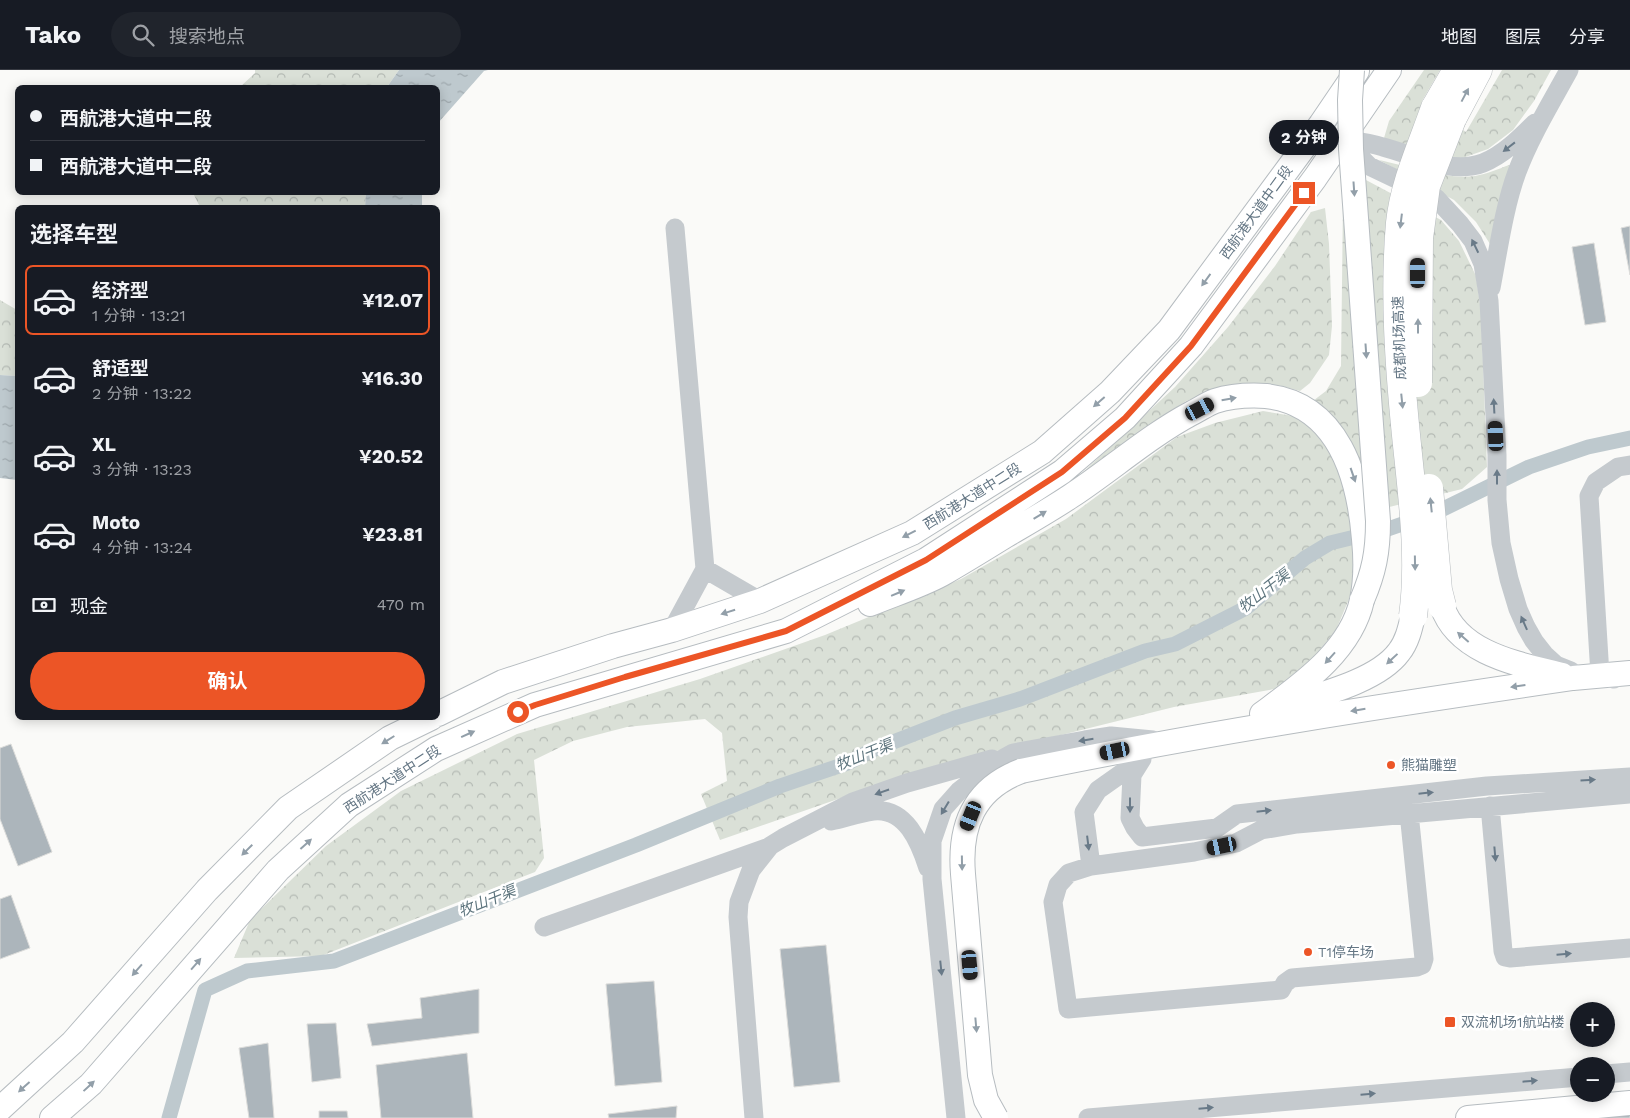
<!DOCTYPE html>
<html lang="zh">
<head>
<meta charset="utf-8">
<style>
  :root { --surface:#171b24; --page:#20242c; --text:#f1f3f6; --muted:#9ea1a6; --line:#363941; --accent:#ec5526 }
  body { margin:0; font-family:"Work Sans","Noto Sans SC",sans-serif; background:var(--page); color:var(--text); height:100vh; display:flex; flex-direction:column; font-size:19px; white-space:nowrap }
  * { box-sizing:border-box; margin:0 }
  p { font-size:16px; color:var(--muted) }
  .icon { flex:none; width:28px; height:28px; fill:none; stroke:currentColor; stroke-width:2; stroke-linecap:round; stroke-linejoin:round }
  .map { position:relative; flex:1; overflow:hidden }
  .details { position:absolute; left:15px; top:135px; width:425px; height:515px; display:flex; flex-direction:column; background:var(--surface); border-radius:8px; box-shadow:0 2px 12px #0003 }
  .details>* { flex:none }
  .banner { position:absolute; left:15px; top:15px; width:425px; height:110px; border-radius:8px; box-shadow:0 2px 12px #0003; display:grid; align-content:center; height:110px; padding:0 15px; background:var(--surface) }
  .tools { position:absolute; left:1570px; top:932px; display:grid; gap:10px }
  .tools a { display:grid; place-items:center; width:45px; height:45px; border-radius:50%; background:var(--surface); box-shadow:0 2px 12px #0003; font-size:25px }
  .end { position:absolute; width:22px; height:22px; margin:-11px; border:6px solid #ec5526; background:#fff; box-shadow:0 0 0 2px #fff }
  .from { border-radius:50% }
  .bubble { position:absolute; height:35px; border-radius:18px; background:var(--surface); box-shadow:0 2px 12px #0003; font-size:16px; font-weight:700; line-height:35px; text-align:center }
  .car { position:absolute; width:15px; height:30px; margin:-15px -8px; border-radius:6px; box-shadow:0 0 4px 1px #0007; background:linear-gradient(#222 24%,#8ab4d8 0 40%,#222 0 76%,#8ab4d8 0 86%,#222 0) }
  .banner b { display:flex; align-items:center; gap:18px; height:48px; font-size:19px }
  .banner b+b { border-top:1px solid var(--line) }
  .banner i { width:12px; height:12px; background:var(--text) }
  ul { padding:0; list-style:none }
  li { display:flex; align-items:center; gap:15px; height:70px; margin:0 10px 8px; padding:0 5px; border:2px solid transparent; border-radius:8px }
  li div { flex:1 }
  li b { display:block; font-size:19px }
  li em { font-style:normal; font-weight:700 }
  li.current { border-color:var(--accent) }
  li>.icon { width:45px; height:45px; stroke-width:1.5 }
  h2 { padding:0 15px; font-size:22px; line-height:60px }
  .pay { display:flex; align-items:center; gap:12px; height:55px; padding:0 15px; font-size:19px }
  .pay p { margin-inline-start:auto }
  .action { display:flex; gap:10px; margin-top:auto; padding:10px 15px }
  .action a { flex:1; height:58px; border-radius:30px; background:var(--accent); color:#fff; font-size:20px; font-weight:700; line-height:58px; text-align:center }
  header { display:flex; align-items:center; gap:30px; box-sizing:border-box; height:70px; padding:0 25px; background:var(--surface); border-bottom:1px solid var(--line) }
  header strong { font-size:24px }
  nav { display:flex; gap:28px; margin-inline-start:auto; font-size:18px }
  .search { width:350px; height:45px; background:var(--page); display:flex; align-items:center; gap:12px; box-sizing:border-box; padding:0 18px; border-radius:28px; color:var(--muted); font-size:19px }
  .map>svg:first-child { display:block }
  .park { fill:url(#park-crowns) }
  .water { fill:url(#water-ripples) }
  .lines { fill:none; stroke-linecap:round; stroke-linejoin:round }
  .canal { stroke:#bec9ce; stroke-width:15 }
  .building { fill:#acb5bb; stroke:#dcdcda }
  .major-casing { stroke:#b6bcc0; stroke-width:26 }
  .highway-casing { stroke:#b6bbbe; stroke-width:29 }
  .minor { stroke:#c5cace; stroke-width:19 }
  .major { stroke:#fff; stroke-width:24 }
  .highway { stroke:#fff; stroke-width:28 }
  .major-bridge-casing { stroke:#b6bcc0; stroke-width:26; stroke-linecap:butt }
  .highway-bridge-casing { stroke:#b6bbbe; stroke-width:29; stroke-linecap:butt }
  .major-bridge { stroke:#fff; stroke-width:24 }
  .highway-bridge { stroke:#fff; stroke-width:28 }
  .oneway { fill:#929fa9 }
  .oneway2 { fill:#697a88 }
  .route { stroke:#ec5526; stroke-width:6 }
  .poi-dot { fill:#ec5526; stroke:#fff; stroke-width:2 }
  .labels { text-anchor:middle; stroke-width:5; stroke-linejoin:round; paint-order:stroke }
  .street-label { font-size:14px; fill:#647684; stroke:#fff }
  .poi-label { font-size:14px; fill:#647684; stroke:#fff; text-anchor:start }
  .water-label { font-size:15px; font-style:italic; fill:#5e757e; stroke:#fff }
</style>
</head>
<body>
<header>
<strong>Tako</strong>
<div class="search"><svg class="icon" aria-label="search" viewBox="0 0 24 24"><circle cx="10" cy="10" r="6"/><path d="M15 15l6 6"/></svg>搜索地点</div>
<nav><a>地图</a><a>图层</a><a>分享</a></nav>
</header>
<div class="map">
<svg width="1630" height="1048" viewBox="0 0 1630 1048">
  <defs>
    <pattern id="park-crowns" width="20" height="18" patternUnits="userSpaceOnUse" patternTransform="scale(1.25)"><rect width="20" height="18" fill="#dae0d7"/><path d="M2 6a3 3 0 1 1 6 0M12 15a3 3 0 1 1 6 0" fill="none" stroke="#b4bab4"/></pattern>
    <pattern id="water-ripples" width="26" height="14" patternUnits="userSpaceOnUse" patternTransform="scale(1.25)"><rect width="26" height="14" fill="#bec9ce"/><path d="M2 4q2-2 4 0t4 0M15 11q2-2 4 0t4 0" fill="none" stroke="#9ea8ad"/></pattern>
  </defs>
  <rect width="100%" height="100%" fill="#fafaf8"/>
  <path class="park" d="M255 0H399L387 17 239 18 255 3Z
    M1424 0H1440L1422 31 1466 62 1502 0H1551L1534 31 1513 60 1488 79 1457 90 1384 68 1389 51Z
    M1379 90C1407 96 1448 110 1475 106 1487 104 1498 99 1509 95L1511 97 1490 174 1476 152 1454 130Z
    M1366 110 1441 150 1459 171 1476 206 1481 241 1487 397 1462 419 1357 445 1358 501 1349 529 1336 560 1309 593 1280 618 1174 637 924 699 720 770 701 724 727 711 722 663 705 649 627 657 573 671 534 690 544 788 535 802 321 886 234 888 250 850 326 776 401 721 517 664 700 609 825 565 961 509 1066 449 1177 367 1215 353 1263 341 1293 346 1326 321 1341 296 1343 132Z
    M193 123H366L365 138 200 137Z
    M1325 138 1329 174 1332 256 1329 285 1310 313 1300 321 1278 315 1233 314 1186 331 1067 417 1175 317 1228 257 1275 196 1311 142Z
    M0 230 17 240V306L0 305Z"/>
  <path class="water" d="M399 0H488L484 1 438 53V18L387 17Z
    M366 123H422V137H365Z
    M0 305 17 306V410L0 408Z"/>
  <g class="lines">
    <path class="canal" d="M169 1048 205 920 247 901 334 891 636 775 780 716 848 693 870 681 955 648 1020 629 1145 581 1175 574 1246 538 1305 488 1330 473 1388 459 1437 442 1529 397 1588 377 1630 368"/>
  </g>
  <path class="building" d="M1630 156V205L1621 158Z
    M1594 173 1606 252 1585 255 1572 177Z
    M11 674 52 782 18 796 0 749V678Z
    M11 825 30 878 0 889V829Z
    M826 875 840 1012 794 1017 780 879Z
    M654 911 662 1012 615 1016 606 914Z
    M479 919V963L372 976 367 954 422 948 420 928Z
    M336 953 341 1008 312 1012 307 954Z
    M268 973 274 1048H249L239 978Z
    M467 983 473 1048H381L376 995Z
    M677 1036 676 1048H609L608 1044Z
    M319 1041H347L348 1048H319Z
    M1630 1045V1048H1592Z"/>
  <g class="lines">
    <defs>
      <path id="major" d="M870 534C894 524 920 516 942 504 963 492 984 479 1005 466 1027 453 1050 440 1071 426 1112 399 1149 366 1192 343 1200 339 1207 334 1215 331 1231 326 1250 325 1266 326 1339 334 1359 408 1364 469 1366 489 1366 511 1362 530 1351 581 1301 615 1262 644
        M1442 536C1458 584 1519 594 1562 605
        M1281 637C1315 626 1377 612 1399 582 1407 572 1410 559 1413 546
        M438 644 503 612 613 576 672 560 760 531 912 463 1042 382 1110 322 1169 260 1321 54 1357 1
        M1021 701C1204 663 1388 635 1573 608L1630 603
        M0 1039 73 972 207 820 288 738 390 668 431 648
        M52 1048 91 1014 278 800 349 735 436 679 535 635 786 561 926 490 1062 402 1125 348 1191 276 1315 108 1389 0
        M1468 1048 1630 1033"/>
      <path id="highway" d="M1435 38 1457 0
        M1452 49 1478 0"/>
    </defs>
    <use href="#major" class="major-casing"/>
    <use href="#highway" class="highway-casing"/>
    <path class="minor" d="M1321 54 1342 69 1369 96 1436 128 1460 154 1473 171 1483 194 1489 231 1497 385V430L1501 473 1509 509 1518 539 1526 557 1534 571 1545 585 1556 595 1571 601
      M1342 69C1355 71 1370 73 1383 77 1414 85 1451 105 1483 93 1503 85 1520 68 1535 53
      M1491 218C1498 182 1504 137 1517 102 1530 67 1551 33 1569 0
      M705 499 760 531
      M672 560 705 499 675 158
      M1614 609 1600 605 1589 426 1596 412 1618 397 1630 395
      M1142 689 1132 705 1130 748 1135 758 1142 767 1217 758 1237 744 1487 716 1630 707
      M1490 736 1503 881 1505 887 1510 888 1630 878
      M1409 743 1424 889 1422 895 1417 897 1292 908 1285 913 1281 920 1068 939 1053 832 1058 815 1069 803 1091 796 1194 782 1236 773 1261 760 1297 754 1630 724
      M831 751C845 748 859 743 873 741 906 737 920 773 928 798
      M1091 796 1084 742 1098 720 1139 691
      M544 857 769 777
      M1606 1004 1630 1002
      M754 1048 738 847 739 832 751 800 770 776 783 768 853 732 907 713 992 689
      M956 1048 932 809V771L943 739 959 721 995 693 1013 683 1085 670 1111 666 1153 670
      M1088 1048 1579 1007"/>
    <use href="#major" class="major"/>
    <use href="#highway" class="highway"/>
    <defs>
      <path id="major-bridge" d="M1352 0 1350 30 1351 79 1378 451C1378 482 1374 502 1362 530
        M996 1048 986 1030 980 1005 963 804C959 755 974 719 1021 701"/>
      <path id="highway-bridge" d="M1418 313 1419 168 1426 116 1452 49
        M1429 418 1438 520 1442 536
        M1413 546C1421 487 1412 425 1406 365 1399 295 1394 224 1400 153 1404 114 1422 75 1435 38"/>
    </defs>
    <use href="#major-bridge" class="major-bridge-casing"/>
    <use href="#highway-bridge" class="highway-bridge-casing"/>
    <use href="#major-bridge" class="major-bridge"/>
    <use href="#highway-bridge" class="highway-bridge"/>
  </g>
  <defs><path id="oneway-solid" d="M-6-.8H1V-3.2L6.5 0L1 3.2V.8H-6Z" transform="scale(1.25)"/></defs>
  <g class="oneway">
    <use href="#oneway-solid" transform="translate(1465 25) rotate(-62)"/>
    <use href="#oneway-solid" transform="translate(1354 119) rotate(86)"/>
    <use href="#oneway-solid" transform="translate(1401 151) rotate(97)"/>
    <use href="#oneway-solid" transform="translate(1206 210) rotate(126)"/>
    <use href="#oneway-solid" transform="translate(1418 256) rotate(-90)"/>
    <use href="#oneway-solid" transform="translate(1366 281) rotate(86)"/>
    <use href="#oneway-solid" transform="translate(1229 329) rotate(-10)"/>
    <use href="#oneway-solid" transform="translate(1402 331) rotate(84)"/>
    <use href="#oneway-solid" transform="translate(1099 332) rotate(139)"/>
    <use href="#oneway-solid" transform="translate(1353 405) rotate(71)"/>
    <use href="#oneway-solid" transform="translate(1431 435) rotate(-96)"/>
    <use href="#oneway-solid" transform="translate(1040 445) rotate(-31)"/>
    <use href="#oneway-solid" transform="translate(909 464) rotate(153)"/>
    <use href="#oneway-solid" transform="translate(1415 493) rotate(89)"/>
    <use href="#oneway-solid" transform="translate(898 523) rotate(-23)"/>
    <use href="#oneway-solid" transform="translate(728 542) rotate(162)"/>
    <use href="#oneway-solid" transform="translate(1463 567) rotate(-139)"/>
    <use href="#oneway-solid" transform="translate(1330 588) rotate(132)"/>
    <use href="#oneway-solid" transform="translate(1392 589) rotate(137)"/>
    <use href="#oneway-solid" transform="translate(1518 616) rotate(172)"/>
    <use href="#oneway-solid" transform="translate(1358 640) rotate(171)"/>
    <use href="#oneway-solid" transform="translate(468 664) rotate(-24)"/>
    <use href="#oneway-solid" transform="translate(388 670) rotate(148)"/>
    <use href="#oneway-solid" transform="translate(306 774) rotate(-42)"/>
    <use href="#oneway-solid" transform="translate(247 780) rotate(135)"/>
    <use href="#oneway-solid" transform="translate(962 793) rotate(89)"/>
    <use href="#oneway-solid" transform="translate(196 894) rotate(-49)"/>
    <use href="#oneway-solid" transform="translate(137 900) rotate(131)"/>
    <use href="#oneway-solid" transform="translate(976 955) rotate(85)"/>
    <use href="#oneway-solid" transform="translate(89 1016) rotate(-43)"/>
    <use href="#oneway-solid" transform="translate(24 1017) rotate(138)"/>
  </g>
  <g class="oneway2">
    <use href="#oneway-solid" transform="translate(1509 77) rotate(142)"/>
    <use href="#oneway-solid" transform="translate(1475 176) rotate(-116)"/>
    <use href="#oneway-solid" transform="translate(1494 336) rotate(-93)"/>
    <use href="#oneway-solid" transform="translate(1497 407) rotate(-90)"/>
    <use href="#oneway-solid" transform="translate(1524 553) rotate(-114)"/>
    <use href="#oneway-solid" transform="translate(1086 670) rotate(171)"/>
    <use href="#oneway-solid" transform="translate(1588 710) rotate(-3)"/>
    <use href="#oneway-solid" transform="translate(882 722) rotate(161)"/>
    <use href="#oneway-solid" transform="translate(1426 723) rotate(-6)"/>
    <use href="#oneway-solid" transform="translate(1130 735) rotate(90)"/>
    <use href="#oneway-solid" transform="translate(945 738) rotate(121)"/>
    <use href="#oneway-solid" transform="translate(1264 741) rotate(-6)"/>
    <use href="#oneway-solid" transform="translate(1088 773) rotate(83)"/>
    <use href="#oneway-solid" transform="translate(1495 784) rotate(85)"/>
    <use href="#oneway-solid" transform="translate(1564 884) rotate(-5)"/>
    <use href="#oneway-solid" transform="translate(941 898) rotate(84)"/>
    <use href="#oneway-solid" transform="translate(1530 1011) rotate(-5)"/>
    <use href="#oneway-solid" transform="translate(1368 1024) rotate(-5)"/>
    <use href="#oneway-solid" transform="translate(1206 1038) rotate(-5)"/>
  </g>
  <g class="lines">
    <path class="route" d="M518 642 535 635 625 607 786 561 926 490 1062 402 1125 348 1191 276 1304 123"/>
  </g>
  <g class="poi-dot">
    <circle cx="1391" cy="695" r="5"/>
    <circle cx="1308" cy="882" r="5"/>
    <rect x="1444" y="946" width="12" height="12" rx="2.5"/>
  </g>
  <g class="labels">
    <g class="street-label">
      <text transform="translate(1256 142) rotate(-54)" y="5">西航港大道中二段</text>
      <text transform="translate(1399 268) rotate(-92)" y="5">成都机场高速</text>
      <text transform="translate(972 426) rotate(-32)" y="5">西航港大道中二段</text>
      <text transform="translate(392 709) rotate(-33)" y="5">西航港大道中二段</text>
    </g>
    <g class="poi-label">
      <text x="1401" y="700">熊猫雕塑</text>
      <text x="1318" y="887">T1停车场</text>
      <text x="1461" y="957">双流机场1航站楼</text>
    </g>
    <g class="water-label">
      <text transform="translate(1264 521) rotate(-38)" y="5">牧山干渠</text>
      <text transform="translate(864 685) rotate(-22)" y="5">牧山干渠</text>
      <text transform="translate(487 831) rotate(-22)" y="5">牧山干渠</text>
    </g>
  </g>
</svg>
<div class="tools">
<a>+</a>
<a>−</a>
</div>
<i class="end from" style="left:518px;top:642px"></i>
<i class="end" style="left:1304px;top:123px"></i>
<div class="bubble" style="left:1269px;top:50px;width:70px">2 分钟</div>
<i class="car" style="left:1418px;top:203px;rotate:0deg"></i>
<i class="car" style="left:1200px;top:339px;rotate:63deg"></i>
<i class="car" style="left:1496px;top:366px;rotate:357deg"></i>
<i class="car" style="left:1115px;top:681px;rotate:258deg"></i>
<i class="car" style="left:971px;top:746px;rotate:202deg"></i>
<i class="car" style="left:1222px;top:776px;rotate:258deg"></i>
<i class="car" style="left:970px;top:895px;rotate:175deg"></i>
<div class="banner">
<b><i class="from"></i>西航港大道中二段</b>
<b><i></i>西航港大道中二段</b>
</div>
<section class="details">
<h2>选择车型</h2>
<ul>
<li class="current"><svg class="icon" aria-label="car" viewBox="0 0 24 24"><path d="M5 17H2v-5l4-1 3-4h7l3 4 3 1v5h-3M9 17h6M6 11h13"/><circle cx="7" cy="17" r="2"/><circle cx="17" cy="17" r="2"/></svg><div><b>经济型</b><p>1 分钟 · 13:21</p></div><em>¥12.07</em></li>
<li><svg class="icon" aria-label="car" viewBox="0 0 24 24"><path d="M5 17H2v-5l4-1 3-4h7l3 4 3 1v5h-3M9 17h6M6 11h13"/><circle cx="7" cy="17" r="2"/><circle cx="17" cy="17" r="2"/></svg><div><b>舒适型</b><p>2 分钟 · 13:22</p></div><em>¥16.30</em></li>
<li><svg class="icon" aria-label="car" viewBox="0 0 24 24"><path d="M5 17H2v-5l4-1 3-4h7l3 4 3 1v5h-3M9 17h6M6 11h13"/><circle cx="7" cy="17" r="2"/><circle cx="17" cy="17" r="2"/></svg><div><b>XL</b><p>3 分钟 · 13:23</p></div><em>¥20.52</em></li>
<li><svg class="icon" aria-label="car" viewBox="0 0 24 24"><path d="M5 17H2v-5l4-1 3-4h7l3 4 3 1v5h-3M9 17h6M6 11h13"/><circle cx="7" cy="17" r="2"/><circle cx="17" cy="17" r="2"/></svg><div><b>Moto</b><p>4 分钟 · 13:24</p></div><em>¥23.81</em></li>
</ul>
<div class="pay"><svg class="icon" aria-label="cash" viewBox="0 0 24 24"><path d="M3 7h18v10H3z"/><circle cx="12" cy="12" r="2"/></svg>现金<p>470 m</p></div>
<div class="action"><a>确认</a></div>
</section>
</div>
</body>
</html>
